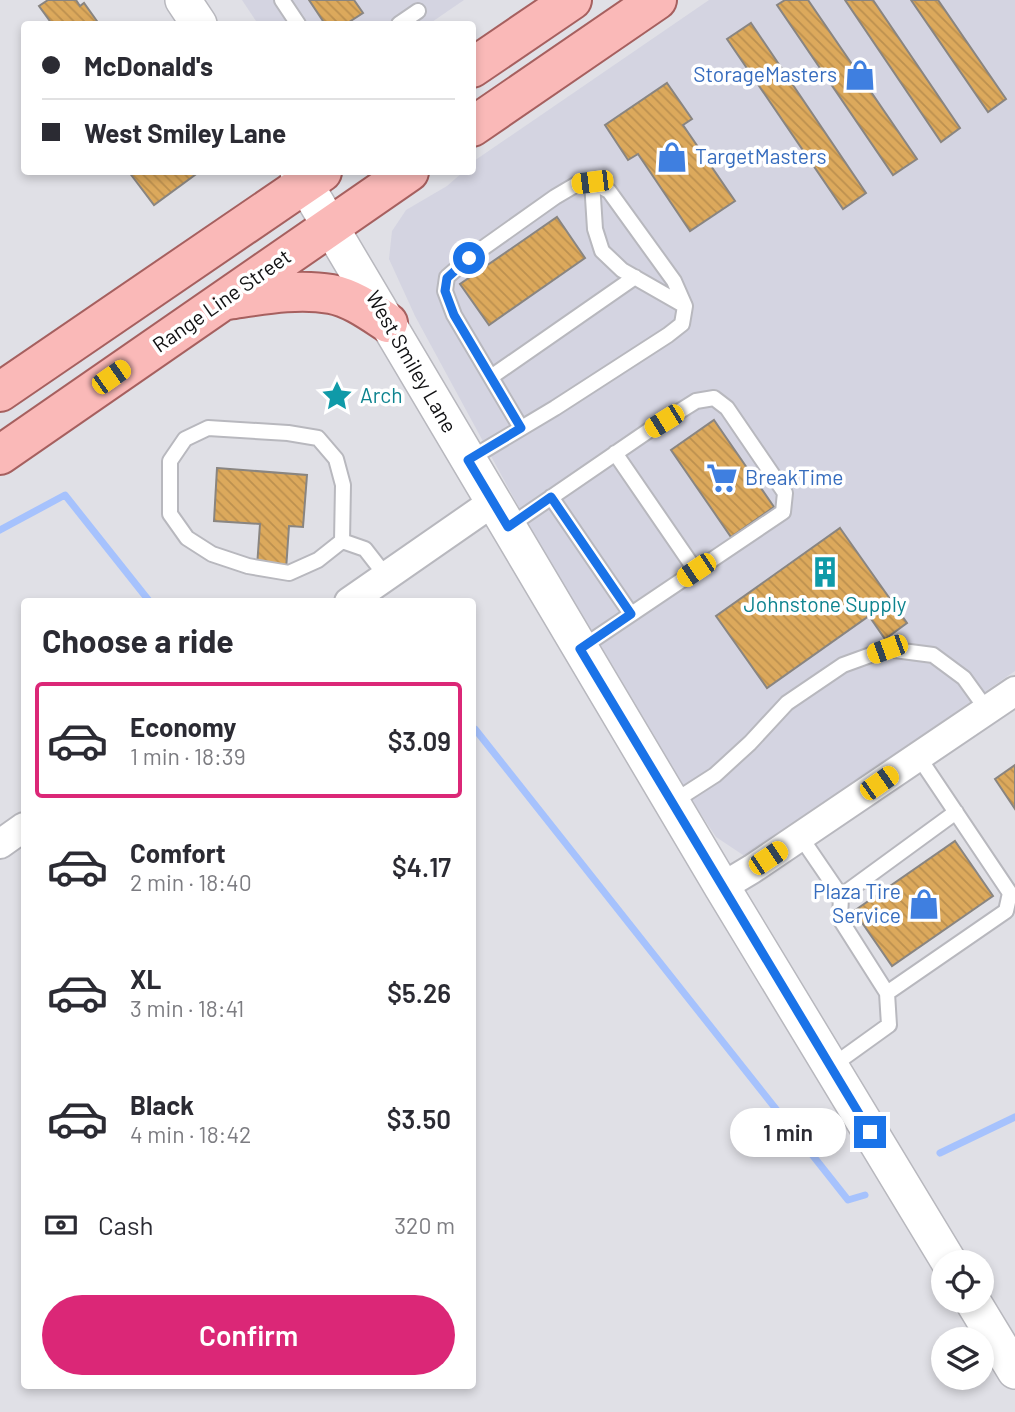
<!DOCTYPE html>
<html lang="en">
<head>
<meta charset="utf-8">
<style>
  :root { --surface:#fff; --page:#f7f7f7; --text:#2b2b33; --muted:#7c7c81; --line:#e1e1e2; --accent:#db2777 }
  body { margin:0; font-family:Barlow,sans-serif; background:var(--page); color:var(--text); height:100vh; display:flex; flex-direction:column; font-size:26px; white-space:nowrap }
  * { box-sizing:border-box; margin:0 }
  p { font-size:23px; color:var(--muted) }
  .icon { flex:none; width:38px; height:38px; fill:none; stroke:currentColor; stroke-width:2; stroke-linecap:round; stroke-linejoin:round }
  .map { position:relative; flex:1; overflow:hidden }
  .details { position:absolute; left:21px; top:598px; width:455px; height:791px; display:flex; flex-direction:column; background:var(--surface); border-radius:7px; box-shadow:0 4px 10px #0003 }
  .details>* { flex:none }
  .guide { position:absolute; left:21px; top:21px; width:455px; height:154px; border-radius:7px; box-shadow:0 4px 10px #0003; display:grid; align-content:center; height:154px; padding:0 21px; background:var(--surface) }
  .controls { position:absolute; left:931px; top:1250px; display:grid; gap:14px }
  .controls a { display:grid; place-items:center; width:63px; height:63px; border-radius:50%; background:var(--surface); box-shadow:0 4px 10px #0003; font-size:35px }
  .end { position:absolute; width:32px; height:32px; margin:-16px; border:9px solid #1a73e8; background:#fff; box-shadow:0 0 0 4px #fff }
  .from { border-radius:50% }
  .bubble { position:absolute; height:49px; border-radius:24px; background:var(--surface); box-shadow:0 4px 10px #0003; font-size:23px; font-weight:600; line-height:49px; text-align:center }
  .car { position:absolute; width:21px; height:42px; margin:-21px -10px; border-radius:9px; box-shadow:0 0 5px 2px #0007; background:linear-gradient(#f5c518 24%,#345 0 40%,#f5c518 0 76%,#345 0 86%,#f5c518 0) }
  .guide b { display:flex; align-items:center; gap:24px; height:66px; font-size:26px }
  .guide b+b { border-top:2px solid var(--line) }
  .guide i { width:18px; height:18px; background:var(--text) }
  ul { padding:0; list-style:none }
  li { display:flex; align-items:center; gap:21px; height:116px; margin:0 14px 10px; padding:0 7px; border:4px solid transparent; border-radius:7px }
  li div { flex:1 }
  li b { display:block; font-size:26px }
  li em { font-style:normal; font-weight:600 }
  li.selected { border-color:var(--accent) }
  li>.icon { width:63px; height:63px; stroke-width:1.5 }
  h2 { padding:0 21px; font-size:32px; line-height:84px }
  .pay { display:flex; align-items:center; gap:18px; height:77px; padding:0 21px; font-size:26px }
  .pay p { margin-inline-start:auto }
  .button { display:flex; gap:14px; margin-top:auto; padding:14px 21px }
  .button a { flex:1; height:80px; border-radius:42px; background:var(--accent); color:#fff; font-size:28px; font-weight:600; line-height:80px; text-align:center }
  .map>svg:first-child { display:block }
  .built { fill:#d4d4e1 }
  .lines { fill:none; stroke-linecap:round; stroke-linejoin:round }
  .stream { stroke:#a6c2fd; stroke-width:7 }
  .building { fill:url(#building-back-hatch); stroke:#898581; stroke-width:2 }
  .service-casing { stroke:#b8b8be; stroke-width:18 }
  .minor-casing { stroke:#b8b8be; stroke-width:32 }
  .tertiary-casing { stroke:#b8b8be; stroke-width:38 }
  .primary-casing { stroke:#a6605f; stroke-width:42 }
  .service { stroke:#fff; stroke-width:14 }
  .minor { stroke:#fff; stroke-width:28 }
  .tertiary { stroke:#fff; stroke-width:35 }
  .primary { stroke:#fab9b8; stroke-width:38 }
  .route { stroke:#1a73e8; stroke-width:9 }
  .labels { text-anchor:middle; stroke-width:7; stroke-linejoin:round; paint-order:stroke }
  .shop-label { font-size:21px; fill:#366cbe; stroke:#fff; text-anchor:end }
  .street-label { font-size:21px; fill:#101012; stroke:#fff }
  .culture-label { font-size:21px; fill:#0d838f; stroke:#fff; text-anchor:start }
</style>
</head>
<body>
<div class="map">
<svg width="1015" height="1412" viewBox="0 0 1015 1412">
  <defs>
    <pattern id="building-back-hatch" width="6" height="6" patternUnits="userSpaceOnUse" patternTransform="scale(1.75)"><rect width="6" height="6" fill="#dca95c"/><path d="M-1 5l2 2M0 0l6 6M5-1l2 2" fill="none" stroke="#bc904f"/></pattern>
  </defs>
  <rect width="100%" height="100%" fill="#e0e0e6"/>
  <path class="built" d="M242 0H464L429 24H258Z
    M709 0H1015V671L746 857 716 837 684 789 555 574 415 316 389 259 392 231 406 210 447 186 463 172H472L474 161Z"/>
  <g class="lines">
    <path class="stream" d="M0 530 65 495 150 602
      M475 729 848 1200 865 1195
      M940 1153 1015 1117"/>
  </g>
  <path class="building" d="M48 0H76L80 6 84 3 99 24H52L39 6Z
    M309 0H354L363 13 346 24H325Z
    M785 0H808L917 159 893 175 777 5Z
    M845 0H873L960 128 941 142Z
    M911 0H938L1006 99 988 112Z
    M751 23 866 193 843 209 727 39Z
    M667 83 692 119 683 125 735 201 690 231 638 154 628 160 605 125Z
    M129 172H199L154 205Z
    M557 217 585 258 489 325 460 284Z
    M714 420 774 507 731 537 671 450Z
    M217 468 307 475 303 527 289 526 286 570 257 567 260 524 214 521Z
    M840 528 907 623 885 639 869 616 767 688 716 616Z
    M1015 765V809L995 779Z
    M955 841 993 896 892 966 854 911Z"/>
  <g class="lines">
    <defs>
      <path id="service" d="M282 0 298 24
        M399 24 418 11
        M592 182 595 229 602 251 622 270 685 306
        M491 377 635 277
        M615 453 696 571
        M468 460 555 408 668 335 682 324 685 306 674 281 609 191 592 182 577 184 555 197 469 258 447 277 445 291 454 315 521 428
        M551 497 631 614
        M508 527 648 431 696 401 714 398 727 408 785 493 783 512 581 648
        M342 541 343 485 336 459 318 438 288 433 208 428 185 439 170 461V514L187 538 212 554 248 566 289 573 318 560 342 541 365 549 386 576
        M673 802 715 775 750 743 787 703 843 665 887 649 933 655 964 678 987 710
        M800 836 841 896 840 919 887 993 889 1025 832 1066
        M841 896 956 812
        M887 993 1006 911 1010 893 918 756"/>
      <path id="minor" d="M349 602 493 502
        M0 844 24 827
        M722 887 752 869 1015 691"/>
      <path id="tertiary" d="M183 0 199 24
        M298 172 722 887 949 1262
        M972 1300 1015 1371"/>
      <path id="primary" d="M472 68 572 0
        M472 127 657 0
        M228 300C262 295 297 288 331 294 352 298 371 312 388 323
        M0 392 322 172
        M0 455 409 172"/>
    </defs>
    <use href="#service" class="service-casing"/>
    <use href="#minor" class="minor-casing"/>
    <use href="#tertiary" class="tertiary-casing"/>
    <use href="#primary" class="primary-casing"/>
    <use href="#service" class="service"/>
    <use href="#minor" class="minor"/>
    <use href="#tertiary" class="tertiary"/>
    <use href="#primary" class="primary"/>
  </g>
  <g class="lines">
    <path class="route" d="M469 258 447 278 445 291 454 315 521 428 468 460 508 527 551 497 631 614 580 649 870 1132"/>
  </g>
  <defs>
    <symbol id="shop-bare" viewBox="-9 -9 18 18"><path d="M-5-2.5h2.3a2.7 3.5 0 0 1 5.4 0H5L5.5 6h-11ZM-1.5-2.5h3a1.5 2.3 0 0 0-3 0Z" fill="#3f7fe0" stroke="#fff" stroke-width="2.5" paint-order="stroke"/></symbol>
    <symbol id="sight-bare" viewBox="-9 -9 18 18"><path d="M0-6L1.8-2.2L6-1.7L2.9 1.2L3.7 5.4L0 3.3L-3.7 5.4L-2.9 1.2L-6-1.7L-1.8-2.2Z" fill="#0f9aa8" stroke="#fff" stroke-width="2.5" paint-order="stroke"/></symbol>
    <symbol id="supermarket-bare" viewBox="-9 -9 18 18"><path d="M-6-5.5h2.5l.6 2H6L4.5 2H-2.5L-4.4-4H-6ZM-1.5 3.2a1.3 1.3 0 1 0 .1 0ZM3 3.2a1.3 1.3 0 1 0 .1 0Z" fill="#3f7fe0" stroke="#fff" stroke-width="2.5" paint-order="stroke"/></symbol>
    <symbol id="building-bare" viewBox="-9 -9 18 18"><path d="M-4-6H4V6H1V3H-1V6H-4ZM-2.5-4.3h1.7v1.8h-1.7ZM.8-4.3h1.7v1.8H.8ZM-2.5-1h1.7V.8h-1.7ZM.8-1h1.7V.8H.8Z" fill="#0f9aa8" stroke="#fff" stroke-width="2.5" paint-order="stroke"/></symbol>
  </defs>
  <g fill-rule="evenodd">
    <use href="#shop-bare" x="838" y="53" width="44" height="44"/>
    <use href="#shop-bare" x="650" y="135" width="44" height="44"/>
    <use href="#sight-bare" x="315" y="374" width="44" height="44"/>
    <use href="#supermarket-bare" x="700" y="456" width="44" height="44"/>
    <use href="#building-bare" x="803" y="550" width="44" height="44"/>
    <use href="#shop-bare" x="902" y="882" width="44" height="44"/>
  </g>
  <g class="labels">
    <g class="shop-label">
      <text x="837" y="82">StorageMasters</text>
      <text x="695" y="164" text-anchor="start">TargetMasters</text>
      <text x="745" y="485" text-anchor="start">BreakTime</text>
      <text x="901" y="899">Plaza Tire<tspan x="901" dy="24">Service</tspan></text>
    </g>
    <g class="street-label">
      <text transform="translate(222 301) rotate(-35)" y="7">Range Line Street</text>
      <text transform="translate(411 362) rotate(60)" y="7">West Smiley Lane</text>
    </g>
    <g class="culture-label">
      <text x="360" y="403">Arch</text>
      <text x="825" y="612" text-anchor="middle">Johnstone Supply</text>
    </g>
  </g>
</svg>
<div class="controls">
<a><svg class="icon" aria-label="locate" viewBox="0 0 24 24"><circle cx="12" cy="12" r="6"/><path d="M12 2v4M12 18v4M2 12h4M18 12h4"/></svg></a>
<a><svg class="icon" aria-label="layers" viewBox="0 0 24 24"><path d="M12 4l9 5-9 5-9-5zM3 14l9 5 9-5"/></svg></a>
</div>
<i class="end from" style="left:469px;top:258px"></i>
<i class="end" style="left:870px;top:1132px"></i>
<div class="bubble" style="left:730px;top:1108px;width:116px">1 min</div>
<i class="car" style="left:592px;top:182px;rotate:263deg"></i>
<i class="car" style="left:111px;top:377px;rotate:55deg"></i>
<i class="car" style="left:664px;top:421px;rotate:238deg"></i>
<i class="car" style="left:696px;top:570px;rotate:236deg"></i>
<i class="car" style="left:887px;top:649px;rotate:250deg"></i>
<i class="car" style="left:879px;top:783px;rotate:55deg"></i>
<i class="car" style="left:768px;top:858px;rotate:56deg"></i>
<div class="guide">
<b><i class="from"></i>McDonald's</b>
<b><i></i>West Smiley Lane</b>
</div>
<section class="details">
<h2>Choose a ride</h2>
<ul>
<li class="selected"><svg class="icon" aria-label="car" viewBox="0 0 24 24"><path d="M5 17H2v-5l4-1 3-4h7l3 4 3 1v5h-3M9 17h6M6 11h13"/><circle cx="7" cy="17" r="2"/><circle cx="17" cy="17" r="2"/></svg><div><b>Economy</b><p>1 min · 18:39</p></div><em>$3.09</em></li>
<li><svg class="icon" aria-label="car" viewBox="0 0 24 24"><path d="M5 17H2v-5l4-1 3-4h7l3 4 3 1v5h-3M9 17h6M6 11h13"/><circle cx="7" cy="17" r="2"/><circle cx="17" cy="17" r="2"/></svg><div><b>Comfort</b><p>2 min · 18:40</p></div><em>$4.17</em></li>
<li><svg class="icon" aria-label="car" viewBox="0 0 24 24"><path d="M5 17H2v-5l4-1 3-4h7l3 4 3 1v5h-3M9 17h6M6 11h13"/><circle cx="7" cy="17" r="2"/><circle cx="17" cy="17" r="2"/></svg><div><b>XL</b><p>3 min · 18:41</p></div><em>$5.26</em></li>
<li><svg class="icon" aria-label="car" viewBox="0 0 24 24"><path d="M5 17H2v-5l4-1 3-4h7l3 4 3 1v5h-3M9 17h6M6 11h13"/><circle cx="7" cy="17" r="2"/><circle cx="17" cy="17" r="2"/></svg><div><b>Black</b><p>4 min · 18:42</p></div><em>$3.50</em></li>
</ul>
<div class="pay"><svg class="icon" aria-label="cash" viewBox="0 0 24 24"><path d="M3 7h18v10H3z"/><circle cx="12" cy="12" r="2"/></svg>Cash<p>320 m</p></div>
<div class="button"><a>Confirm</a></div>
</section>
</div>
</body>
</html>
